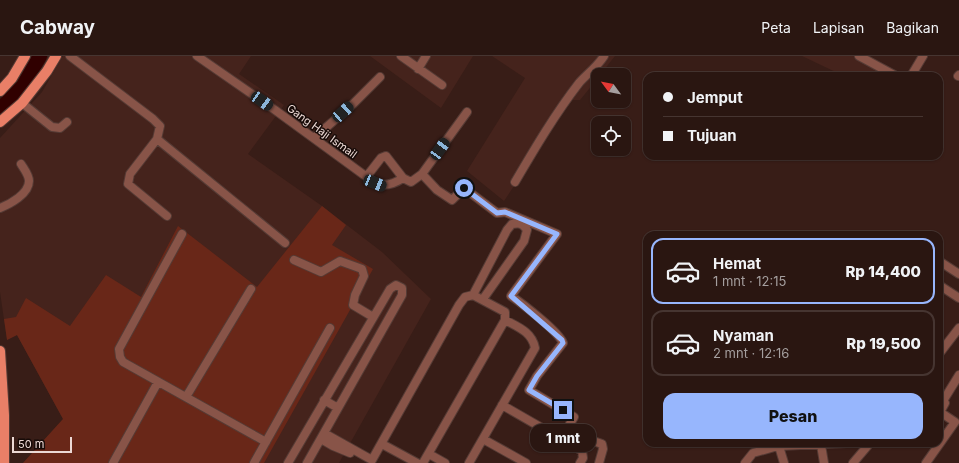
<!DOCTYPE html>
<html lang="id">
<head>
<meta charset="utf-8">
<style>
  :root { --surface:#2a1611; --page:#36231f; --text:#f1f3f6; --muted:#a59f9f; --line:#463531; --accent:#97b6fd }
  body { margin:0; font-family:Inter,sans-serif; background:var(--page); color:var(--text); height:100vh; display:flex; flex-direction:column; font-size:15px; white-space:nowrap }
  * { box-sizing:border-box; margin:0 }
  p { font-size:13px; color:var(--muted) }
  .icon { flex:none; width:22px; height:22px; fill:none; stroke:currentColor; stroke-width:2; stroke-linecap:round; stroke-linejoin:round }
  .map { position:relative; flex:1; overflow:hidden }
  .drawer { position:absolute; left:643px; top:175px; width:300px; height:216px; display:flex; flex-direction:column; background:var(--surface); border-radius:12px; box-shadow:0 1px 3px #0004,0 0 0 1px var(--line) }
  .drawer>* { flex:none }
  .top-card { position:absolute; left:643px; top:16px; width:300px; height:88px; border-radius:12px; box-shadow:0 1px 3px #0004,0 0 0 1px var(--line); display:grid; align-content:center; height:88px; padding:0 20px; background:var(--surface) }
  .needle { width:26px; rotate:302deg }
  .tools { position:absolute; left:591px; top:12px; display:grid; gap:8px }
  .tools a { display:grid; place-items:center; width:40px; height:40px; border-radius:8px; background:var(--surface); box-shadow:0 1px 3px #0004,0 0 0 1px var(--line); font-size:20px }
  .scale { position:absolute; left:12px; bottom:10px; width:60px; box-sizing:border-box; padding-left:4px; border:2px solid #ecd9d5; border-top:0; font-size:11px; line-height:14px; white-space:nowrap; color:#ecd9d5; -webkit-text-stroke:3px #170b08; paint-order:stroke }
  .end { position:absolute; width:18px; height:18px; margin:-9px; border:5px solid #97b6fd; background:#111; box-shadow:0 0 0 2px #111 }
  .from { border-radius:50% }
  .bubble { position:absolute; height:28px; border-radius:12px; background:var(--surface); box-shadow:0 1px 3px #0004,0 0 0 1px var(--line); font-size:13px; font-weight:800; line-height:28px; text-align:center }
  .car { position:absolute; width:12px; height:24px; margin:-12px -6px; border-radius:5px; box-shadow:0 0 3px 1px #0007; background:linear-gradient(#222 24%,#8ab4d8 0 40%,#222 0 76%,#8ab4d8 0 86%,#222 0) }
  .top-card b { display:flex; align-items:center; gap:14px; height:38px; font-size:15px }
  .top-card b+b { border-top:1px solid var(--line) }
  .top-card i { width:10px; height:10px; background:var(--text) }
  ul { padding:7px 0 0; list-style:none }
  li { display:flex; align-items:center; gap:12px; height:66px; margin:0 8px 6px; padding:0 12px; border:2px solid var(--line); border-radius:12px }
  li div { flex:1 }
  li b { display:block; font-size:15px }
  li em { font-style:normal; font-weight:800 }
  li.selected { border-color:var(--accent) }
  li>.icon { width:36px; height:36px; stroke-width:1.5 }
  .cta { display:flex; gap:8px; margin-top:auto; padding:8px 20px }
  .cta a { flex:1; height:46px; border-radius:12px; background:var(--accent); color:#111; font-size:16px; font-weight:800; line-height:46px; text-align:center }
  header { display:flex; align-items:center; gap:24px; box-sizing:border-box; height:56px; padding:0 20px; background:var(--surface); border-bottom:1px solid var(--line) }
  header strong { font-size:19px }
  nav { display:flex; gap:22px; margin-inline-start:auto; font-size:14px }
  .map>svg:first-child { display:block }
  .built { fill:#45231c }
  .green { fill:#692718 }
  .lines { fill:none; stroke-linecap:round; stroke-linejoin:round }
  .river { stroke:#300000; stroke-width:14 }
  .minor-casing { stroke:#553b35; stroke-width:10 }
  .major-casing { stroke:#553b35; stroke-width:12 }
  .minor { stroke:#885448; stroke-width:8 }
  .major { stroke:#e97f67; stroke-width:10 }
  .route { stroke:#97b6fd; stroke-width:5 }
  .labels { text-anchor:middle; stroke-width:3; stroke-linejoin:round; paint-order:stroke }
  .street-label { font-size:11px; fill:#ecd9d5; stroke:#170b08 }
</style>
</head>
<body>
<header>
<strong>Cabway</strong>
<nav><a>Peta</a><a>Lapisan</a><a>Bagikan</a></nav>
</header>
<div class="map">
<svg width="959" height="407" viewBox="0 0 959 407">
  <rect width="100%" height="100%" fill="#381d17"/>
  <path class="built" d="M63 0H251L239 18 284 49 248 98 322 150 382 196 431 243 339 407H23L63 363 17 279 7 284 0 236V82L42 36Z
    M370 0H473L441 52Z
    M492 0H615L600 19H598V22L580 44H571L504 145 467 115 525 22Z
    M802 0H863L902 20H844Z"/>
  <path class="green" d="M322 150 346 169 332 189 373 213 264 407H23L63 363 17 279 7 284 4 263 16 261 26 242 70 270 106 219 141 241 178 170 257 231Z"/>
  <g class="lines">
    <path class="river" d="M0 53 23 30 40 0"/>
    <defs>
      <path id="minor" d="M70 0 153 63 160 70 157 83 130 118 128 128 167 160
        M197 0 275 54 375 127C385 131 394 128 403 122
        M401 0 442 29
        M859 0 896 20
        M418 13 426 0
        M911 20 923 0
        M958 20 959 19
        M22 47 52 71 60 72 67 66
        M314 82 353 48 380 21
        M157 83 285 187
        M422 118 437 134 452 144 464 132 497 157 505 156 557 178 511 240C523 248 559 276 563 287L537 320 529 334 574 361 567 373V376L602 388 603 393 599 407
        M367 120 381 102 386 100 403 122 411 126 422 118 467 56
        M515 126C535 92 555 58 579 27 587 18 597 11 604 0
        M0 152C10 148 29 138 29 125 29 119 24 113 21 108
        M182 178 119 293 120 301 123 306 266 386
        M294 204 321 216 340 205 362 213 364 220 355 239 353 249 373 261
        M939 205 959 218
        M939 229 959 242
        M473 239 507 174 512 168C520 167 522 167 527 174L524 185 483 243
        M939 298 959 272
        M186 341 251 233
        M324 344 338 352
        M502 349 582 395 583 402 580 407
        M324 377 372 404 459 249 465 241 473 239 505 256V264L423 407
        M321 383 333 390 350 397
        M483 383 526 407
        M778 387 784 407
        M382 388 417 407
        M821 389 824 407
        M429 398 445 407
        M113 407 158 326
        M254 407 330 272
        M288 407 390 233 396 229 402 232V239L307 407
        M469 407 535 292C532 276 518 271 505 264
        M745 407 753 397 778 390 847 387
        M853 407 870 387
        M926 407 955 366 940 356 945 347 943 345 959 319"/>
      <path id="major" d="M0 35 12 22 25 0
        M0 66 22 47 47 15 56 0
        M0 295 4 359V407"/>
    </defs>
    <use href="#minor" class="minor-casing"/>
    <use href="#major" class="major-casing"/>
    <use href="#minor" class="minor"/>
    <use href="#major" class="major"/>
  </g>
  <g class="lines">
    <path class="route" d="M464 132 497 157 505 156 557 178 511 240 562 284 563 287 537 320 529 334 563 354"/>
  </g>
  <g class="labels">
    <g class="street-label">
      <text transform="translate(322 75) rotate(36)" y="4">Gang Haji Ismail</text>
    </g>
  </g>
</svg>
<div class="tools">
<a><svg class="needle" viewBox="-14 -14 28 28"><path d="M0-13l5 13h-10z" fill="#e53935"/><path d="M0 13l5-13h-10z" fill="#a59f9f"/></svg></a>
<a><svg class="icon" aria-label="locate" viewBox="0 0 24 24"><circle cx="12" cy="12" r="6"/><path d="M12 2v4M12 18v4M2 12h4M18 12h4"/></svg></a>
</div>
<div class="scale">50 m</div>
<i class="end from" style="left:464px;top:132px"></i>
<i class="end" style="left:563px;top:354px"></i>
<div class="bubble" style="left:530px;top:368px;width:66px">1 mnt</div>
<i class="car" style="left:262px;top:45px;rotate:125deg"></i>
<i class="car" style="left:343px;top:56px;rotate:48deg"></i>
<i class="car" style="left:440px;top:93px;rotate:36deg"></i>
<i class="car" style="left:375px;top:127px;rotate:112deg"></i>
<div class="top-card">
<b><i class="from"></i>Jemput</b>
<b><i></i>Tujuan</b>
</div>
<section class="drawer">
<ul>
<li class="selected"><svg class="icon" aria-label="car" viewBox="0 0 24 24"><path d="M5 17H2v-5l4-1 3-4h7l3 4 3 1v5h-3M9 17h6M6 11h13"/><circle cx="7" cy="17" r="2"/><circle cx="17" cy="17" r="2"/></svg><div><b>Hemat</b><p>1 mnt · 12:15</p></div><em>Rp 14,400</em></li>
<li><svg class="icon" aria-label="car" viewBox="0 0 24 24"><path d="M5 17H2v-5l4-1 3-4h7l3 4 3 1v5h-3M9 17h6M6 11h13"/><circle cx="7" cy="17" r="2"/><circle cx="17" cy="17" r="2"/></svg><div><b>Nyaman</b><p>2 mnt · 12:16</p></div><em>Rp 19,500</em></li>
</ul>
<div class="cta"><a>Pesan</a></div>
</section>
</div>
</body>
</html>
